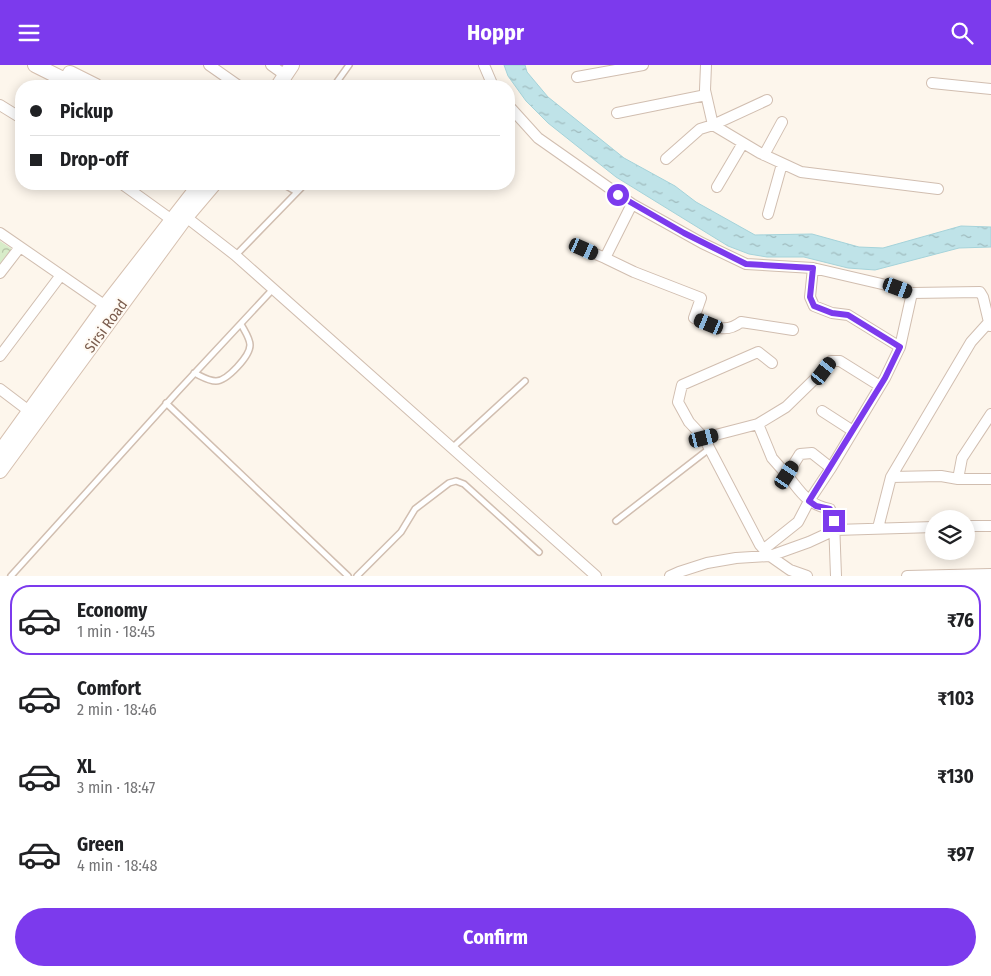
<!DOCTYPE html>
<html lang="en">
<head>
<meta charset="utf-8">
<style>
  :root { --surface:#fff; --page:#f2f2f2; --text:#202124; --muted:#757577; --line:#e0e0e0; --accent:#7c3aed }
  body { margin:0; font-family:"Fira Sans Condensed",sans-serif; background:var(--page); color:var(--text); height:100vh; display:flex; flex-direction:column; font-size:19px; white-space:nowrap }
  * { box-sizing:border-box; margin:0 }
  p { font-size:16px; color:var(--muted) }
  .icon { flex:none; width:28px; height:28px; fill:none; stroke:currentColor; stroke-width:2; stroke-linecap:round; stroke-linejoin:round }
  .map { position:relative; height:511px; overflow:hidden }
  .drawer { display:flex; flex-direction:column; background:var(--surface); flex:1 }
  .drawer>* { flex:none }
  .top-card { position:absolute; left:15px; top:15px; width:500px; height:110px; border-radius:20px; box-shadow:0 2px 12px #0003; display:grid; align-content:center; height:110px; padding:0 15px; background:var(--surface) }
  .fabs { position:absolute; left:925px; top:445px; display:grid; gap:10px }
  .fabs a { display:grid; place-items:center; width:50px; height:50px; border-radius:50%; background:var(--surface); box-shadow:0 2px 12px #0003; font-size:25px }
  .end { position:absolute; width:22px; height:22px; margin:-11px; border:6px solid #7c3aed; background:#fff; box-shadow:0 0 0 2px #fff }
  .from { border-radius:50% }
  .car { position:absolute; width:15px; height:30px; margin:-15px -8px; border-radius:6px; box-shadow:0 0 4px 1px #0007; background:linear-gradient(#222 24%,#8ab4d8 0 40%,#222 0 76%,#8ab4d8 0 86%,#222 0) }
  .top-card b { display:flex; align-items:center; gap:18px; height:48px; font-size:19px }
  .top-card b+b { border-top:1px solid var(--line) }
  .top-card i { width:12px; height:12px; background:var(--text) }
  ul { padding:9px 0 0; list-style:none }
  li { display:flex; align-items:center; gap:15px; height:70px; margin:0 10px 8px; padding:0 5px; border:2px solid transparent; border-radius:20px }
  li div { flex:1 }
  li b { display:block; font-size:19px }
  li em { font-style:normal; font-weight:700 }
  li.current { border-color:var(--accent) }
  li>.icon { width:45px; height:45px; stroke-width:1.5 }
  .button { display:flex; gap:10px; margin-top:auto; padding:10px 15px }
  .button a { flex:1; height:58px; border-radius:30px; background:var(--accent); color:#fff; font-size:20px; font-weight:700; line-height:58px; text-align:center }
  header { display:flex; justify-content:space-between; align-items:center; height:65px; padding:0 15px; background:var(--accent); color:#fff; font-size:22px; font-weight:700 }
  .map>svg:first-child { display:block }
  .forest { fill:url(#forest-crowns) }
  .water { fill:url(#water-ripples); stroke:#a5d3da }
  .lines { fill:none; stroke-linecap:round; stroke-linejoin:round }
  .lane-casing { stroke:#d1beb0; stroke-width:8 }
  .street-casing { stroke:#d1beb0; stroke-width:12 }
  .secondary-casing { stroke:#d6c0b0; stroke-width:16 }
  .lane { stroke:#fff; stroke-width:5 }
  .street { stroke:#fff; stroke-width:10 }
  .secondary { stroke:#fff; stroke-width:14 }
  .route { stroke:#7c3aed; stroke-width:6 }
  .labels { text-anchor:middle; stroke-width:4; stroke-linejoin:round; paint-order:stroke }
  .street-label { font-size:15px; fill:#7a5c4d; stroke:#fffaf3 }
</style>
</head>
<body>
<header><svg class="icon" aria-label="menu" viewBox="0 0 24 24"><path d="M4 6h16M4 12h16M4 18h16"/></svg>Hoppr<svg class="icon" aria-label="search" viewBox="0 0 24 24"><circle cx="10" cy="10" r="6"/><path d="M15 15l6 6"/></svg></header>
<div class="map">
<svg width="991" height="511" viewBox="0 0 991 511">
  <defs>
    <pattern id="forest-crowns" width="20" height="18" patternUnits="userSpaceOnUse" patternTransform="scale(1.25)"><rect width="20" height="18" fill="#d8ecc9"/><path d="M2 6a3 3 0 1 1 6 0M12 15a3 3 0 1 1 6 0" fill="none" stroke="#b4c2a5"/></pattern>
    <pattern id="water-ripples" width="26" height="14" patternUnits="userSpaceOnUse" patternTransform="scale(1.25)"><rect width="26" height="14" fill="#bfe3e8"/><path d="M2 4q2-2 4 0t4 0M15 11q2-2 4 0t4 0" fill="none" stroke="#a0bbbe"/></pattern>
  </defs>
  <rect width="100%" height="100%" fill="#fdf6ec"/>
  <path class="forest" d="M0 176 12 184 0 200Z"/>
  <path class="water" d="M504 0H525L527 7 548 32 624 93 675 121 696 137 755 170 812 169 859 182 883 183 961 161 991 162V182L959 183 875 205 848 203 804 192H767L749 189 728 181 616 112 548 58 526 36 508 11Z"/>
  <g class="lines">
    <defs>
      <path id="lane" d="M334 21 349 0
        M283 119 297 127
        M236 190 305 119
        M194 308C201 311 208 316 216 316 227 316 250 291 250 280 250 273 244 265 241 259
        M166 338 348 511
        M452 383 525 316
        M616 456 709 384
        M11 511 178 326 273 224
        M357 511 401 467 415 444 449 418 456 416 464 419 539 487"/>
      <path id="street" d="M209 0 239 21
        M271 0 285 10
        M484 0 493 21
        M706 0 705 25 713 60 767 35
        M577 12 643 0
        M932 18 991 24
        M0 40 21 53
        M509 41 538 73 632 139 702 178 746 199 813 203 899 223 912 228
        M617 48 706 30
        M764 90 782 57
        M666 94 700 64 713 60 760 88 801 107 938 124
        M122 119 172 155
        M717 122 743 78
        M632 139 605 193 634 207 701 233 694 253C712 260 724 270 741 257L793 265
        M768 149 782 99
        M186 152 235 190 596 511
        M0 168 110 244
        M584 184 605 193
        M813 203 810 232 814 241 832 248 848 250 900 282
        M0 208 20 182
        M0 291 61 210
        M0 324 29 346
        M822 346 853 366
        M758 359 786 342 824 305 831 296H840L880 321
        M704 373 689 357 678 337 682 320 758 287 772 298
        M831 403 885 313 900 282 912 228 980 227 983 232 989 257
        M787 410 772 393 758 359 704 373 760 480 770 491 809 477 835 465 934 462
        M891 412 941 411 958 414H991
        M958 414 962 393 991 349
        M966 461H991
        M878 463 891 412 971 277 989 257 990 261
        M764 484 798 457 809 436 831 403 812 388 800 389 787 410C801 427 806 439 830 444L834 456 836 511
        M670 511 679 507 707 498 736 493 770 491 790 505 807 511
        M907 511 991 509"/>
      <path id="secondary" d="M35 0 77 21
        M70 8 96 21
        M278 21 292 0
        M0 387 105 241 200 119
        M0 406 186 152 214 119"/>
    </defs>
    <use href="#lane" class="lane-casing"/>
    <use href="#street" class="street-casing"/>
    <use href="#secondary" class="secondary-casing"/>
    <use href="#lane" class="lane"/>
    <use href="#street" class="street"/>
    <use href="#secondary" class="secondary"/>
  </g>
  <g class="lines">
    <path class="route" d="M618 130 684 168 746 199 813 203 810 232 814 241 832 248 848 250 900 282 885 313 809 436 816 441 830 444 834 456"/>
  </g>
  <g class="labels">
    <g class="street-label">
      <text transform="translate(106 261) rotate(-54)" y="5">Sirsi Road</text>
    </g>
  </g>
</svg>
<div class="fabs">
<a><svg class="icon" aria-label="layers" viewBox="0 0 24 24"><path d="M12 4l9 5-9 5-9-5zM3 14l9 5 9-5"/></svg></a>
</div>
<i class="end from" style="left:618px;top:130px"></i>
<i class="end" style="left:834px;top:456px"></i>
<i class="car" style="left:584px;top:184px;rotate:114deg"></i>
<i class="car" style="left:898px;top:223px;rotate:110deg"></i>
<i class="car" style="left:709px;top:259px;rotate:292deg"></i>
<i class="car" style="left:824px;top:306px;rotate:37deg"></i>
<i class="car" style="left:704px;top:373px;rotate:76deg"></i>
<i class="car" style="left:787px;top:410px;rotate:33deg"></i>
<div class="top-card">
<b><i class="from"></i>Pickup</b>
<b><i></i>Drop-off</b>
</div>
</div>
<section class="drawer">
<ul>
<li class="current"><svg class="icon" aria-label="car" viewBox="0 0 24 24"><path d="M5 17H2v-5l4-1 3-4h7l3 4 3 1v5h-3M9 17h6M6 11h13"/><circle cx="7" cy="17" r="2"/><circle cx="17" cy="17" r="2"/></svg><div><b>Economy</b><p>1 min · 18:45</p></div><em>₹76</em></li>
<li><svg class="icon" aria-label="car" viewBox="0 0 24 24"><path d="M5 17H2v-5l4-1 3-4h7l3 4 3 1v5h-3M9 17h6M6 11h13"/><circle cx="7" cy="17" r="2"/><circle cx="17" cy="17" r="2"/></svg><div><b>Comfort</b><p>2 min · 18:46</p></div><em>₹103</em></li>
<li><svg class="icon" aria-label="car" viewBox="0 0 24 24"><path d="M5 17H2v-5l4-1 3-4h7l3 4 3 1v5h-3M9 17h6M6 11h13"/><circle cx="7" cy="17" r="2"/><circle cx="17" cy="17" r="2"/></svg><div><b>XL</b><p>3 min · 18:47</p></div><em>₹130</em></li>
<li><svg class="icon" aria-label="car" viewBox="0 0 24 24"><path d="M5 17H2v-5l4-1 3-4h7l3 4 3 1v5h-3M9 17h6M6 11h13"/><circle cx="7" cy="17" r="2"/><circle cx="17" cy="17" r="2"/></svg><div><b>Green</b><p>4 min · 18:48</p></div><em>₹97</em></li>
</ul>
<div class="button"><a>Confirm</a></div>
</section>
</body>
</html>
